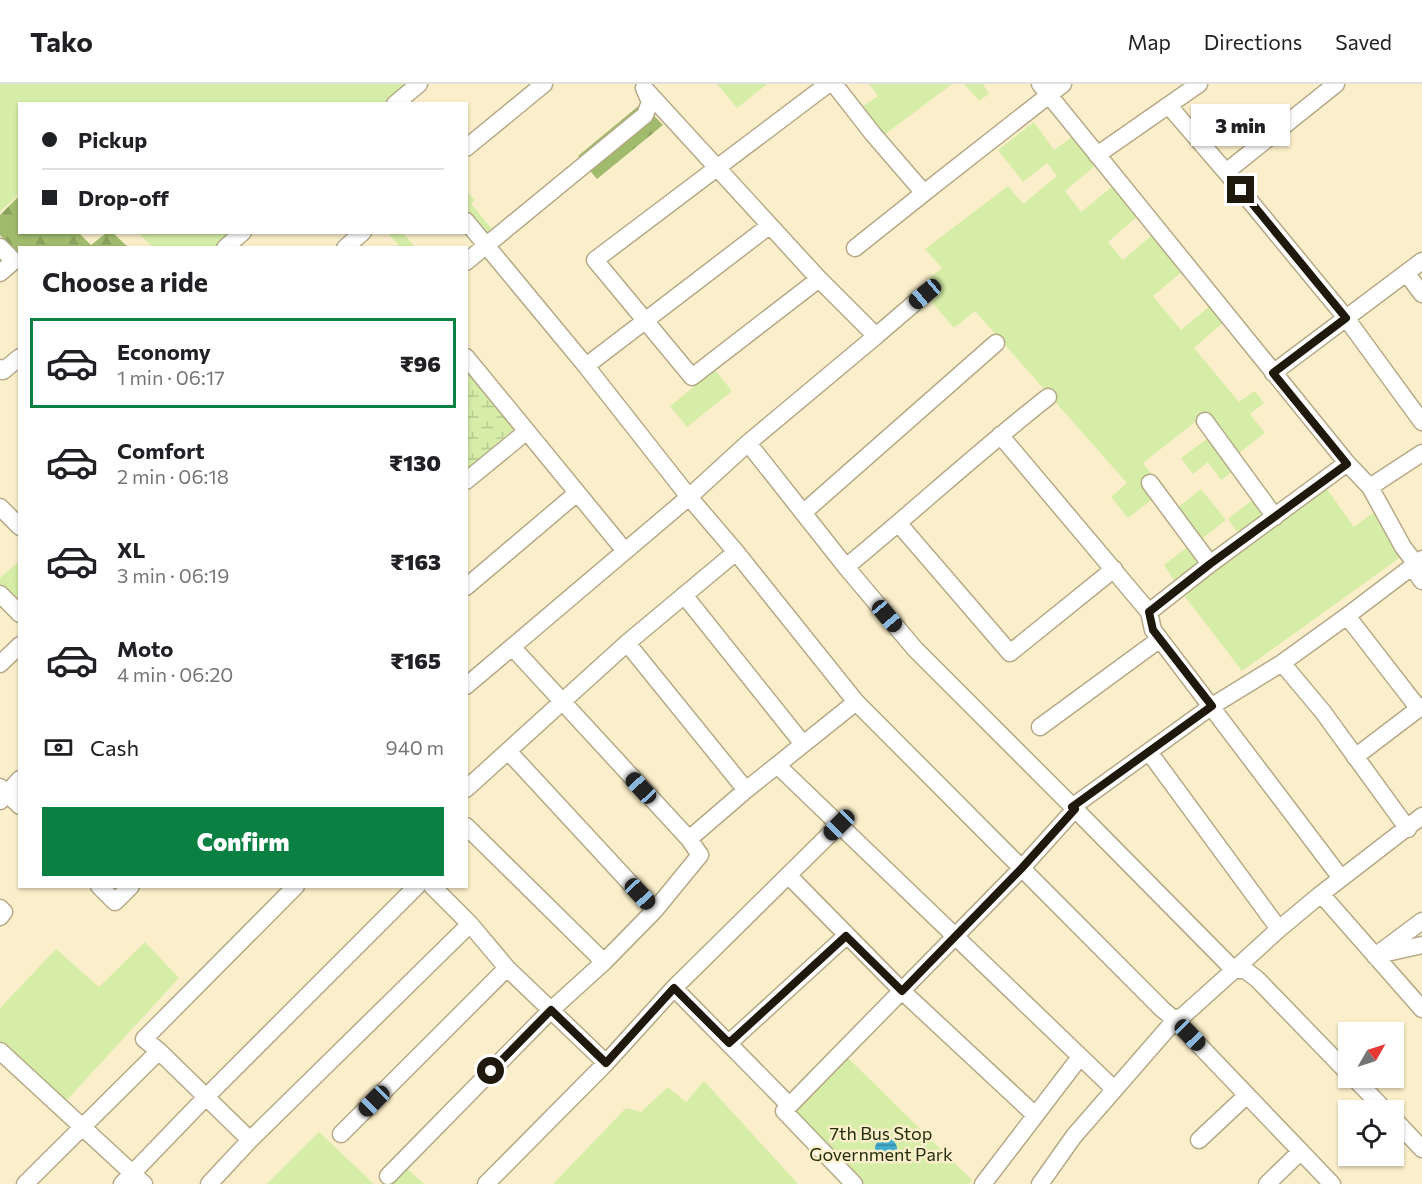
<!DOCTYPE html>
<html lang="en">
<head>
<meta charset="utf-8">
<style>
  :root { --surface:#fff; --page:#f2f2f2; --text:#202124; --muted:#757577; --line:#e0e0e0; --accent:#0b8043 }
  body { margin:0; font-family:Commissioner,sans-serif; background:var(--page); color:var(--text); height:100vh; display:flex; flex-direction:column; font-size:22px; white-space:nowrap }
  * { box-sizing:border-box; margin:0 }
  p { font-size:20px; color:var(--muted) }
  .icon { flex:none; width:33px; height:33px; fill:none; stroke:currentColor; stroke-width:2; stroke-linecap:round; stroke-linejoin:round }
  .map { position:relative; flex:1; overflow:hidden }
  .side { position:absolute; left:18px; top:162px; width:450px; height:642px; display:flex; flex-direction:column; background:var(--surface); border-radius:0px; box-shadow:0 2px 4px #0004 }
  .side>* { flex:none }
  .hud { position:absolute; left:18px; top:18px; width:450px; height:132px; border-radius:0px; box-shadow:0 2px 4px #0004; display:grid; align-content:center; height:132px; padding:0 24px; background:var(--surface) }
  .needle { width:39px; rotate:51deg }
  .fabs { position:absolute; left:1338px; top:938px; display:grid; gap:12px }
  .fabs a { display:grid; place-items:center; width:66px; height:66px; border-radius:0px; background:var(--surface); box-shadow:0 2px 4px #0004; font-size:30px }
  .end { position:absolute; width:27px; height:27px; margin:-14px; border:8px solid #1e190c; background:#fff; box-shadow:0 0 0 3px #fff }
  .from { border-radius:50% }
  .bubble { position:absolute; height:42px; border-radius:0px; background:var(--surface); box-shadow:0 2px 4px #0004; font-size:20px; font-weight:800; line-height:42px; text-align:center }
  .car { position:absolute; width:18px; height:36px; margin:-18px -9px; border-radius:8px; box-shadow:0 0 4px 2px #0007; background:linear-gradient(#222 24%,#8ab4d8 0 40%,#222 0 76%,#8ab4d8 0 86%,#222 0) }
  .hud b { display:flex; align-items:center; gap:21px; height:57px; font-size:22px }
  .hud b+b { border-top:2px solid var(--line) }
  .hud i { width:15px; height:15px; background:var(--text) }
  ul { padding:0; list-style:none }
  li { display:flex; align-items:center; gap:18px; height:90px; margin:0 12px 9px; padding:0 12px; border:3px solid transparent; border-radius:0px }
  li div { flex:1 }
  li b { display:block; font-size:22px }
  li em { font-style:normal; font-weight:800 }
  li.active { border-color:var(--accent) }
  li>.icon { width:54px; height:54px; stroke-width:1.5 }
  h2 { padding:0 24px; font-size:27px; line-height:72px }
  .pay { display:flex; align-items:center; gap:15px; height:66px; padding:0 24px; font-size:22px }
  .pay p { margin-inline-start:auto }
  .button { display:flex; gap:12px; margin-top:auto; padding:12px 24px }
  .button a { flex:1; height:69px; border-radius:0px; background:var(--accent); color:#fff; font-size:24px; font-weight:800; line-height:69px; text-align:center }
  header { display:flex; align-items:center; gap:36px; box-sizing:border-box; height:84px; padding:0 30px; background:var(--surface); border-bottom:2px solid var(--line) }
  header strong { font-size:28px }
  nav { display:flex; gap:33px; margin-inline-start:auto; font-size:21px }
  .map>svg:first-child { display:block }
  .green { fill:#d5eda7 }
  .forest { fill:url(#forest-firs) }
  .wetland { fill:url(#wetland-marsh) }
  .water { fill:url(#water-rules) }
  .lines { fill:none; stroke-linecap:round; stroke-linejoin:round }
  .minor-casing { stroke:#b5a987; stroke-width:19 }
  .minor { stroke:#fff; stroke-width:16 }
  .route { stroke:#1e190c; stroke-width:8 }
  .labels { text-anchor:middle; stroke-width:5; stroke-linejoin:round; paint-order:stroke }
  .park-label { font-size:18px; fill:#242d0c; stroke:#fbefcb }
</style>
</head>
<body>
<header>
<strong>Tako</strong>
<nav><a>Map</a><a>Directions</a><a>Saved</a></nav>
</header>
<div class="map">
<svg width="1422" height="1100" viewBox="0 0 1422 1100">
  <defs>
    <pattern id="forest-firs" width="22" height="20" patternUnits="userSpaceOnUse" patternTransform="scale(1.5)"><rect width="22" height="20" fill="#a1bb6d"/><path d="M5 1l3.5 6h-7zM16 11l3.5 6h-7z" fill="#8aa05d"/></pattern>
    <pattern id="wetland-marsh" width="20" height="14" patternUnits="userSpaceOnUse" patternTransform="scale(1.5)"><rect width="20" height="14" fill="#d5eda7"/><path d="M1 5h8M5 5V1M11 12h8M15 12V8" fill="none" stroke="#b6cb8f"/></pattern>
    <pattern id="water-rules" width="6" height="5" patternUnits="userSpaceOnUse" patternTransform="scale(1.5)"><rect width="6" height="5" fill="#41accd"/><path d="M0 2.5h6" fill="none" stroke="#368ba5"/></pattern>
  </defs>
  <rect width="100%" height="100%" fill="#fbefcb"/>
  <path class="green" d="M0 0H411L388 19 20 20 19 110 0 128Z
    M717 0H767L737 24Z
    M869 0H952L880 54 859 25 878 12Z
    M964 0H983L989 10 979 17Z
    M1034 38 1054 66 1073 52 1096 81 1065 107 1081 128 1113 102 1137 133 1108 158 1123 176 1153 150 1183 187 1153 212 1181 246 1211 221 1225 237 1194 264 1239 318 1255 307 1264 319 1250 330 1265 349 1239 369 1280 425 1241 453 1228 435 1254 415 1234 386 1221 396 1208 378 1193 390 1181 374 1208 354 1195 338 1143 379 1177 424 1201 405 1226 436 1199 457 1211 475 1177 501 1164 481 1190 461 1154 414 1128 434 1111 413 1127 399 975 227 954 244 919 203 942 184 925 165 1008 102 1023 120 1057 92 1047 79 1023 98 998 66Z
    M466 107 475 116 471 120 494 147 486 155 467 132Z
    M138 149H233L215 164 153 163Z
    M388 149H403L415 163H400Z
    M715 286 732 307 687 343 670 322Z
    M1327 405 1354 443 1374 428 1405 470 1242 587 1183 510Z
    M19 477V525L0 505V494Z
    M145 858 179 894 64 1019 0 960V924L56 865 99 903Z
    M846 972 972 1096 969 1100H864L793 1025Z
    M704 997 798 1100H553L626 1024 641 1028 668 1003 686 1018Z
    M319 1048 374 1100H267Z
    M406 1084 424 1100H387Z"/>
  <path class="forest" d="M642 19 663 41 597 95 578 72Z
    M19 112 20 148 79 149 91 161 106 149H113L128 163 20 164 19 172 0 151V131Z"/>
  <path class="wetland" d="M470 290 515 344 467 385 466 293Z"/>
  <path class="water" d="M875 1065a11 11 0 1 1 22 0a11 11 0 1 1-22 0Z"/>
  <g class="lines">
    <defs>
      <path id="minor" d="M834 0 873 50 924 109 1063 0
        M1040 0 1347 379 1210 480 1149 528 1153 546 1341 794
        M1336 0 1226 88 1346 234 1422 338
        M645 5 819 195 876 252 925 210
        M395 20 419 0
        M1169 22 1226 88
        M466 64 544 0
        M1097 71 1199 0
        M466 137 586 282 689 413 736 468 856 618 1162 925 1175 936 1184 931 1234 886H1245L1257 895 1348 989
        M0 163 14 177 0 189
        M225 164 243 148
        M345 164 363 148
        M855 164 924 109
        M466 178 645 31 650 18 644 4
        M1407 190 1422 210
        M819 195 692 293 595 176 828 0
        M466 273 625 467
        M586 282 769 142
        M0 284 3 287 20 273
        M1273 289 1422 177
        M1205 337 1275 433
        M1000 351 1149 528
        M748 359 846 483 915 565 1075 725 1021 785 784 1027 854 1100
        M1347 379 1370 403 1422 369
        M466 397 527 347
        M1150 399 1210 480
        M1370 403 1403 463 1416 480
        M0 423 20 443
        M804 428 996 259
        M899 440 1010 569 1114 485
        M846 483C914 427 979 367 1048 313
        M1412 483 1422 497
        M466 503 577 409
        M0 510 20 530
        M684 511 803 660
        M1347 532 1419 625
        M627 559 746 706
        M513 564 689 755
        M1282 579 1323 628 1408 745
        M0 580 20 561
        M466 602 689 413 748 359 876 252
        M1040 643 1160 555
        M508 667 655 826
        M1149 668 1279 845
        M1355 673 1422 622
        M777 681 1114 1005
        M0 703 20 722
        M466 705 627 559 736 468
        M0 717 20 695
        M1072 723 1212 622 1282 579 1347 532 1422 475
        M1075 725 1234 886 1279 845 1321 810 1422 732
        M466 742 604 878 655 826 700 771 689 755 746 706 856 618
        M788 791 902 907 1034 1030
        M99 802 115 818 131 802
        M432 802 470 840 507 884 606 979 674 904
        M1321 810 1422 925
        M0 824 4 828 0 833
        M1382 870 1422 861
        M1375 872 1422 837
        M729 959 846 852
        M0 967 144 1100
        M1353 993 1385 1026
        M789 1021 674 904 839 741
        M1394 1035 1422 1065
        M341 1050 507 884
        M250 1056 159 967 144 955 296 802
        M1199 1056 1247 1011
        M388 1092 551 926 604 878
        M25 1100 159 967
        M122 1100 206 1013 417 802
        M209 1100 250 1056 470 840
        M486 1100 606 979
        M983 1100 1080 973
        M1040 1100 1074 1052 1175 936 1332 1100
        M1267 1100 1301 1067"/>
    </defs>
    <use href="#minor" class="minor-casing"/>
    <use href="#minor" class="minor"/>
  </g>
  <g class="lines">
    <path class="route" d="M491 987 551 926 606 979 674 904 729 959 846 852 902 907 1021 785 1075 725 1072 723 1212 622 1153 546 1149 528 1210 480 1347 380 1273 289 1346 234 1241 106"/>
  </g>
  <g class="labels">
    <g class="park-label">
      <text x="881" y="1056">7th Bus Stop<tspan x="881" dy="21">Government Park</tspan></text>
    </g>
  </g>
</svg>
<div class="fabs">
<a><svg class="needle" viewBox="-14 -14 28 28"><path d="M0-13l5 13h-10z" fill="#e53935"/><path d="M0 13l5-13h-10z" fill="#757577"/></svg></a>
<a><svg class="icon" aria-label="locate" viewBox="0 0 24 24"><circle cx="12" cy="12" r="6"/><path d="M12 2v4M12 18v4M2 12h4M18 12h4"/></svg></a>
</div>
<i class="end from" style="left:491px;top:987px"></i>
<i class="end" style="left:1241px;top:106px"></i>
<div class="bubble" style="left:1191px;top:20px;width:99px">3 min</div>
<i class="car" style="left:925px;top:210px;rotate:230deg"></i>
<i class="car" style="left:887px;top:532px;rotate:140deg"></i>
<i class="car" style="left:641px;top:704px;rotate:317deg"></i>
<i class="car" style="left:839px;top:741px;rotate:225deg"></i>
<i class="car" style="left:640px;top:810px;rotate:137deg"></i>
<i class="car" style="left:1190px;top:951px;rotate:136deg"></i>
<i class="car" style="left:374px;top:1017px;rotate:225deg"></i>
<div class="hud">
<b><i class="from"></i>Pickup</b>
<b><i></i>Drop-off</b>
</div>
<section class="side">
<h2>Choose a ride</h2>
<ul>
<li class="active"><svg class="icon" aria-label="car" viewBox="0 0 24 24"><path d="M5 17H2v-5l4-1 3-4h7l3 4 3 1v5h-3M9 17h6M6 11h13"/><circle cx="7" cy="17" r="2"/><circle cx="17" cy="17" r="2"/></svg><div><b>Economy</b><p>1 min · 06:17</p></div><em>₹96</em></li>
<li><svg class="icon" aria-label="car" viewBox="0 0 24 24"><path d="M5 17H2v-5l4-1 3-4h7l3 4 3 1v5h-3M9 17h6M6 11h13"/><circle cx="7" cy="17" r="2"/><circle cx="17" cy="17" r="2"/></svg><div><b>Comfort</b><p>2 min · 06:18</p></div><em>₹130</em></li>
<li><svg class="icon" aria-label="car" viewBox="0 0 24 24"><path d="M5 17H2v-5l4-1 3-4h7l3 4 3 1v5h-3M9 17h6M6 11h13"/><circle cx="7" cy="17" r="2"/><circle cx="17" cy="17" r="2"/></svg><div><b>XL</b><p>3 min · 06:19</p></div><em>₹163</em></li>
<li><svg class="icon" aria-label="car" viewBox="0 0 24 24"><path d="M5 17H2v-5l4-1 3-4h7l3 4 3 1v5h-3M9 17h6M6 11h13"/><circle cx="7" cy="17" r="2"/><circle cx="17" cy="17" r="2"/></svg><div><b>Moto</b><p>4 min · 06:20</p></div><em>₹165</em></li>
</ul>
<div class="pay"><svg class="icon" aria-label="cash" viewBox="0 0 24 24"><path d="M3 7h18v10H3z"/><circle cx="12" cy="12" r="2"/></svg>Cash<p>940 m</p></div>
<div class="button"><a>Confirm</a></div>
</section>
</div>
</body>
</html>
